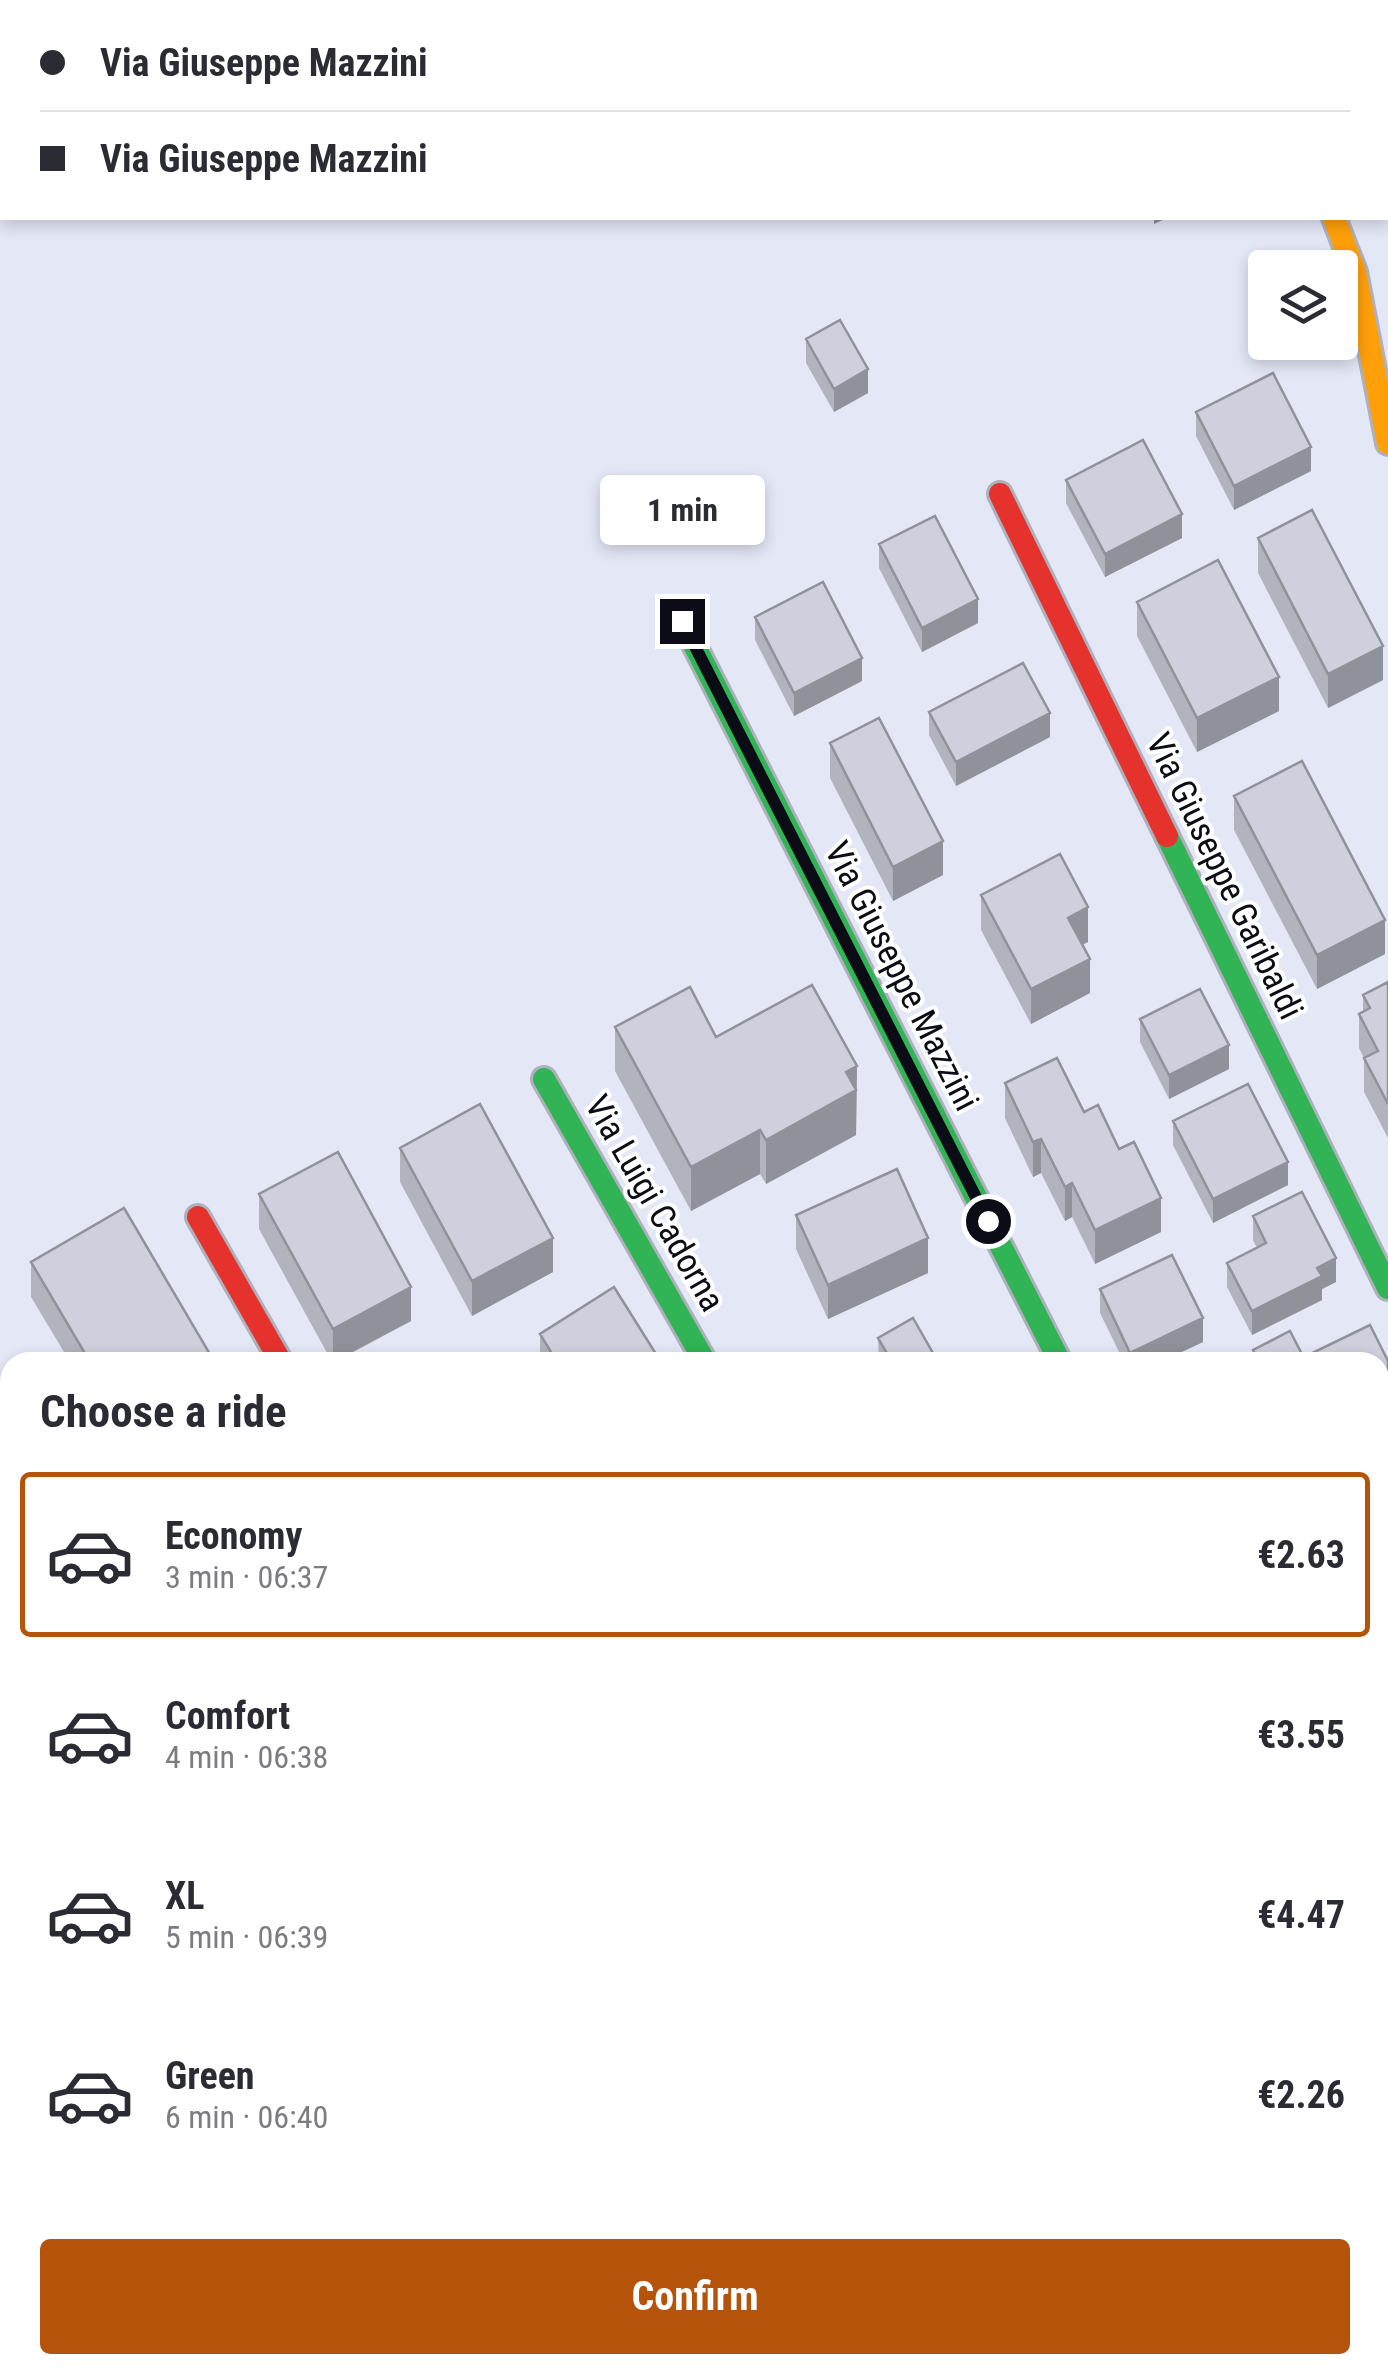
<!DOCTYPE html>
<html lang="en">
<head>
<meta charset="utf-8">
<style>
  :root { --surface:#fff; --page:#f7f7f7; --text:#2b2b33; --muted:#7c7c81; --line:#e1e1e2; --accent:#b45309 }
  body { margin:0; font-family:"Roboto Condensed",sans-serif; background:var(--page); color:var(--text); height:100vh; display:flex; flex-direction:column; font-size:38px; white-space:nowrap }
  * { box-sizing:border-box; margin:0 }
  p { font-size:32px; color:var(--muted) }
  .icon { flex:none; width:55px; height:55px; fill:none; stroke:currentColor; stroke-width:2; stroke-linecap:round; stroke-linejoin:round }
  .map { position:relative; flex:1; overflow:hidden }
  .details { position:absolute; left:0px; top:1352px; width:1390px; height:1022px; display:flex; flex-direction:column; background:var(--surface); border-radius:30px 30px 0 0; box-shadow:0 5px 15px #0003 }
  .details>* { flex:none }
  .hud { position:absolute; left:0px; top:0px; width:1390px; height:220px; box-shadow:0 5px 15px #0003; display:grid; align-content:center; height:220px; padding:0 40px; background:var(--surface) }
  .fabs { position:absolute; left:1248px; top:250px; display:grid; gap:20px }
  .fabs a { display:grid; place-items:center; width:110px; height:110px; border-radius:10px; background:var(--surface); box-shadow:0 5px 15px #0003; font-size:50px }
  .end { position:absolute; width:45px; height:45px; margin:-22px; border:12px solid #0b0c15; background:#fff; box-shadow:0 0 0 5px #fff }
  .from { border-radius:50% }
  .bubble { position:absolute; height:70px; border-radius:10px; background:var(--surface); box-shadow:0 5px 15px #0003; font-size:32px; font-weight:700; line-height:70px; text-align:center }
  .hud b { display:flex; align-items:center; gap:35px; height:95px; font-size:38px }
  .hud b+b { border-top:2px solid var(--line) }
  .hud i { width:25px; height:25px; background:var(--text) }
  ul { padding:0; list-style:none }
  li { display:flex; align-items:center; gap:30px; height:165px; margin:0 20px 15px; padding:0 20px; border:5px solid transparent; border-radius:10px }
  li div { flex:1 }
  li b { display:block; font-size:38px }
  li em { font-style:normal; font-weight:700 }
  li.selected { border-color:var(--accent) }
  li>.icon { width:90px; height:90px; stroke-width:1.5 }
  h2 { padding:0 40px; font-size:45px; line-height:120px }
  .action { display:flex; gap:20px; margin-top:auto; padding:20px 40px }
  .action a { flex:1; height:115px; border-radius:10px; background:var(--accent); color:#fff; font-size:40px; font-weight:700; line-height:115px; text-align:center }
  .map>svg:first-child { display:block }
  .green { fill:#d6c6c3 }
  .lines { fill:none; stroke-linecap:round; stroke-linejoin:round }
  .street-casing { stroke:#aeb0bc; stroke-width:52 }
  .fast-casing { stroke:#aeb0bc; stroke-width:28 }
  .slow-casing { stroke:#aeb0bc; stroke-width:28 }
  .jam-casing { stroke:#aeb0bc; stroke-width:28 }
  .street { stroke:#fbfbfe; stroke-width:48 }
  .fast { stroke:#30b455; stroke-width:22 }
  .slow { stroke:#ff9f0a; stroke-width:22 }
  .jam { stroke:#e5322d; stroke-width:22 }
  .wall { fill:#b1b3be }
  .shaded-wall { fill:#90929b }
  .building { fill:#ced0dd; stroke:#90929b; stroke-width:2.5 }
  .route { stroke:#0b0c15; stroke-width:12 }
  .labels { text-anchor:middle; stroke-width:8; stroke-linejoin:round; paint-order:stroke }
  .street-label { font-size:35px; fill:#0b0c15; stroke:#fff }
</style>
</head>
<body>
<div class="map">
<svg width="1388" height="2373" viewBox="0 0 1388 2373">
  <rect width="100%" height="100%" fill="#e4e7f6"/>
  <path class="green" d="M10 1504V2365H477L466 2373H0V1509Z"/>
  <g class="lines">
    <defs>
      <path id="street" d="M1249 0 1250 2
        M1380 1813 1388 1807
        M0 2084 10 2103
        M176 2365 180 2373
        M684 2365 688 2373
        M937 2365 944 2373
        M560 2373 572 2365"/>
      <path id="fast" d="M682 621 1060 1362
        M1167 836 1388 1288
        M544 1079 705 1362"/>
      <path id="slow" d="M1334 218 1355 272 1388 443"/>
      <path id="jam" d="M1000 494 1167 836
        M198 1217 281 1362"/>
    </defs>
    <use href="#street" class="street-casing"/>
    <use href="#fast" class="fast-casing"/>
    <use href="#slow" class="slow-casing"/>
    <use href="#jam" class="jam-casing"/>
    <use href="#street" class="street"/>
    <use href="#fast" class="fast"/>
    <use href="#slow" class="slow"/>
    <use href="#jam" class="jam"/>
  </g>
  <path class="wall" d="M806 339 868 393 834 412 806 363Z
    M1196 412 1311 471 1234 510 1196 436Z
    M1066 480 1182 538 1105 577 1066 503Z
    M1258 538 1383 680 1328 708 1258 573Z
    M879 544 978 623 922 652 879 568Z
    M1137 602 1279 711 1197 752 1137 636Z
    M755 617 862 681 794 716 755 640Z
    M929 712 1050 737 956 786 929 735Z
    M830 743 943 875 893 901 830 778Z
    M1234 796 1385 954 1317 989 1234 830Z
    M981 895 1088 942 1082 945 1090 993 1031 1024 981 930Z
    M1388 982V1138L1364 1092V1058L1359 1048V1014L1363 1011V995Z
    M1140 1019 1229 1069 1169 1099 1140 1042Z
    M615 1027 716 1037 857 1066 856 1135 766 1184 760 1174 691 1211 615 1071Z
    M1005 1083 1084 1112 1161 1232 1095 1264 1072 1217 1065 1221 1041 1173 1033 1177 1005 1118Z
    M1173 1121 1288 1185 1213 1223 1173 1145Z
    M400 1148 553 1272 472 1316 400 1182Z
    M259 1194 411 1321 335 1362H332L259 1229Z
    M796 1215 928 1273 828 1319 796 1249Z
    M1253 1216 1336 1282 1322 1289V1300L1252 1335 1227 1287V1263L1257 1248 1253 1240Z
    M31 1262 214 1362H70L31 1297Z
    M1100 1289 1203 1342 1160 1362H1124L1100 1313Z
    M540 1334 661 1362H540Z
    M878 1338 937 1360 949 1362H879Z
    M1388 1460V1556L1380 1540V1464Z
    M1388 1656 1381 1767 1380 1661Z
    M10 1719V2008L0 1989V1725Z
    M1388 1980V2068L1381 2006V1982Z
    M1064 2365H1137L1133 2373H1080Z
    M1265 2365H1374V2373H1270Z"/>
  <path class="shaded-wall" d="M1154 218H1167L1154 224Z
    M868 369V393L834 412V389Z
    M1311 447V471L1234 510V486Z
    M1182 514V538L1105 577V554Z
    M978 599V623L922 652V628Z
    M1383 646V680L1328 708V674Z
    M862 658V681L794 716V693Z
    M1279 677V711L1197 752V718Z
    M1050 713V737L956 786V762Z
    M943 841V875L893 901V867Z
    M1088 907V942L1068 952V918Z
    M1385 920V954L1317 989V955Z
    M1090 959V993L1031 1024V989Z
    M1229 1045V1069L1169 1099V1075Z
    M857 1066 856 1135 766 1184V1140L846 1072Z
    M760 1130V1174L691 1211V1167Z
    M1041 1139V1173L1033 1177V1142Z
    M1288 1162V1185L1213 1223V1199Z
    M1072 1183V1217L1065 1221V1187Z
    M1161 1198V1232L1095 1264V1230Z
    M553 1238V1272L472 1316V1281Z
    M928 1238V1273L828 1319V1285Z
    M1336 1258V1282L1322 1289V1300L1252 1335V1311L1317 1268Z
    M411 1287V1321L333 1362V1329Z
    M1203 1318V1342L1160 1362H1130V1353Z
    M1388 1416V1440L1380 1444V1420Z
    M1388 1729V1763L1381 1767V1733Z
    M1125 2365H1137L1133 2373H1123Z
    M1370 2365H1374V2373H1356Z"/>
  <path class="building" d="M1077 0H1183V2H1078Z
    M840 320 868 369 834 389 806 339Z
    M1273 373 1311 447 1234 486 1196 412Z
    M1143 440 1182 514 1105 554 1066 480Z
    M1312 510 1383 646 1328 674 1258 538Z
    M935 516 978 599 922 628 879 544Z
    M1218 560 1279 677 1197 718 1137 602Z
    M823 582 862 658 794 693 755 617Z
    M1023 663 1050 713 956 762 929 712Z
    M879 718 943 841 893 867 830 743Z
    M1302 761 1385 920 1317 955 1234 796Z
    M1060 854 1088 907 1068 918 1090 959 1031 989 981 895Z
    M1388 982V1104L1364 1058 1378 1051 1359 1014 1370 1008 1363 995Z
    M812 985 857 1066 846 1072 856 1090 766 1140 760 1130 691 1167 615 1027 690 987 716 1037Z
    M1200 989 1229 1045 1169 1075 1140 1019Z
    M1057 1058 1084 1112 1098 1105 1119 1149 1134 1142 1161 1198 1095 1230 1072 1183 1065 1187 1041 1139 1033 1142 1005 1083Z
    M1248 1084 1288 1162 1213 1199 1173 1121Z
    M480 1104 553 1238 472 1281 400 1148Z
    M338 1152 411 1287 333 1329 259 1194Z
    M897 1169 928 1238 828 1285 796 1215Z
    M1302 1192 1336 1258 1317 1268 1322 1276 1252 1311 1227 1263 1266 1243 1253 1216Z
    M124 1208 214 1361 211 1362H90L31 1262Z
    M1172 1255 1203 1318 1130 1353 1100 1289Z
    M614 1287 661 1362H557L540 1334Z
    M913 1318 937 1360 945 1355 949 1362H892L878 1338Z
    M1370 1325 1388 1361V1416L1380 1420V1362H1312L1308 1355Z
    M1290 1331 1306 1362H1259L1253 1350Z
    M1388 1460V1533L1380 1517V1464Z
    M1388 1656V1729L1381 1733 1380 1661Z
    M10 1719V1984L0 1966V1725Z
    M1388 1980V2045L1381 1982Z
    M755 2365H891L893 2367 882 2373H759Z
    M1286 2365H1370L1356 2373H1316L1312 2366 1302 2373H1290Z"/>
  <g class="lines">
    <path class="route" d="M682 621 988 1221"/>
  </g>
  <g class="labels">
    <g class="street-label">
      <text transform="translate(1225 876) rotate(64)" y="12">Via Giuseppe Garibaldi</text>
      <text transform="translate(902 976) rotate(63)" y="12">Via Giuseppe Mazzini</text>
      <text transform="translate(655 1203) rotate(60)" y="12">Via Luigi Cadorna</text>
    </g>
  </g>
</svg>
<div class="fabs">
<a><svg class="icon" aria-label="layers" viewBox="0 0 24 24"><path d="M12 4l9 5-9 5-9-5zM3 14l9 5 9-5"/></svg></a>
</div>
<i class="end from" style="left:988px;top:1221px"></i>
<i class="end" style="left:682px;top:621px"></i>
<div class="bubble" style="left:600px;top:475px;width:165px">1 min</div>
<div class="hud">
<b><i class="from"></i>Via Giuseppe Mazzini</b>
<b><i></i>Via Giuseppe Mazzini</b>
</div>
<section class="details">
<h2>Choose a ride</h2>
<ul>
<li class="selected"><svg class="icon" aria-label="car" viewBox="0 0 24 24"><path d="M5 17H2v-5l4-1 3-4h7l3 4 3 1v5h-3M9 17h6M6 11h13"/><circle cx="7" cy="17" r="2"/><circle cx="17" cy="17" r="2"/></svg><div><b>Economy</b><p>3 min · 06:37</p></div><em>€2.63</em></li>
<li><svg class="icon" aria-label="car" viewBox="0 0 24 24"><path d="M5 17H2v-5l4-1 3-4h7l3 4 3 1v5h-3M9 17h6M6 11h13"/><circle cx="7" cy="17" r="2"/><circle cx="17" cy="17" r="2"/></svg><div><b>Comfort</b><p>4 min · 06:38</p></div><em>€3.55</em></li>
<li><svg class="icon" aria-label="car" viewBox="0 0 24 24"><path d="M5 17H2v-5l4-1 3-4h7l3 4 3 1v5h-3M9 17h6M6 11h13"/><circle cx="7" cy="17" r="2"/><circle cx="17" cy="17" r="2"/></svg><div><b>XL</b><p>5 min · 06:39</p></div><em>€4.47</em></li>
<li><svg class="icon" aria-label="car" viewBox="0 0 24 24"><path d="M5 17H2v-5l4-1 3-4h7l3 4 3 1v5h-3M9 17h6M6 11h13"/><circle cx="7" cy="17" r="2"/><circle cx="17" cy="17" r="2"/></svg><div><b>Green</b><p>6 min · 06:40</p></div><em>€2.26</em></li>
</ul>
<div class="action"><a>Confirm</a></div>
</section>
</div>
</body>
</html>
